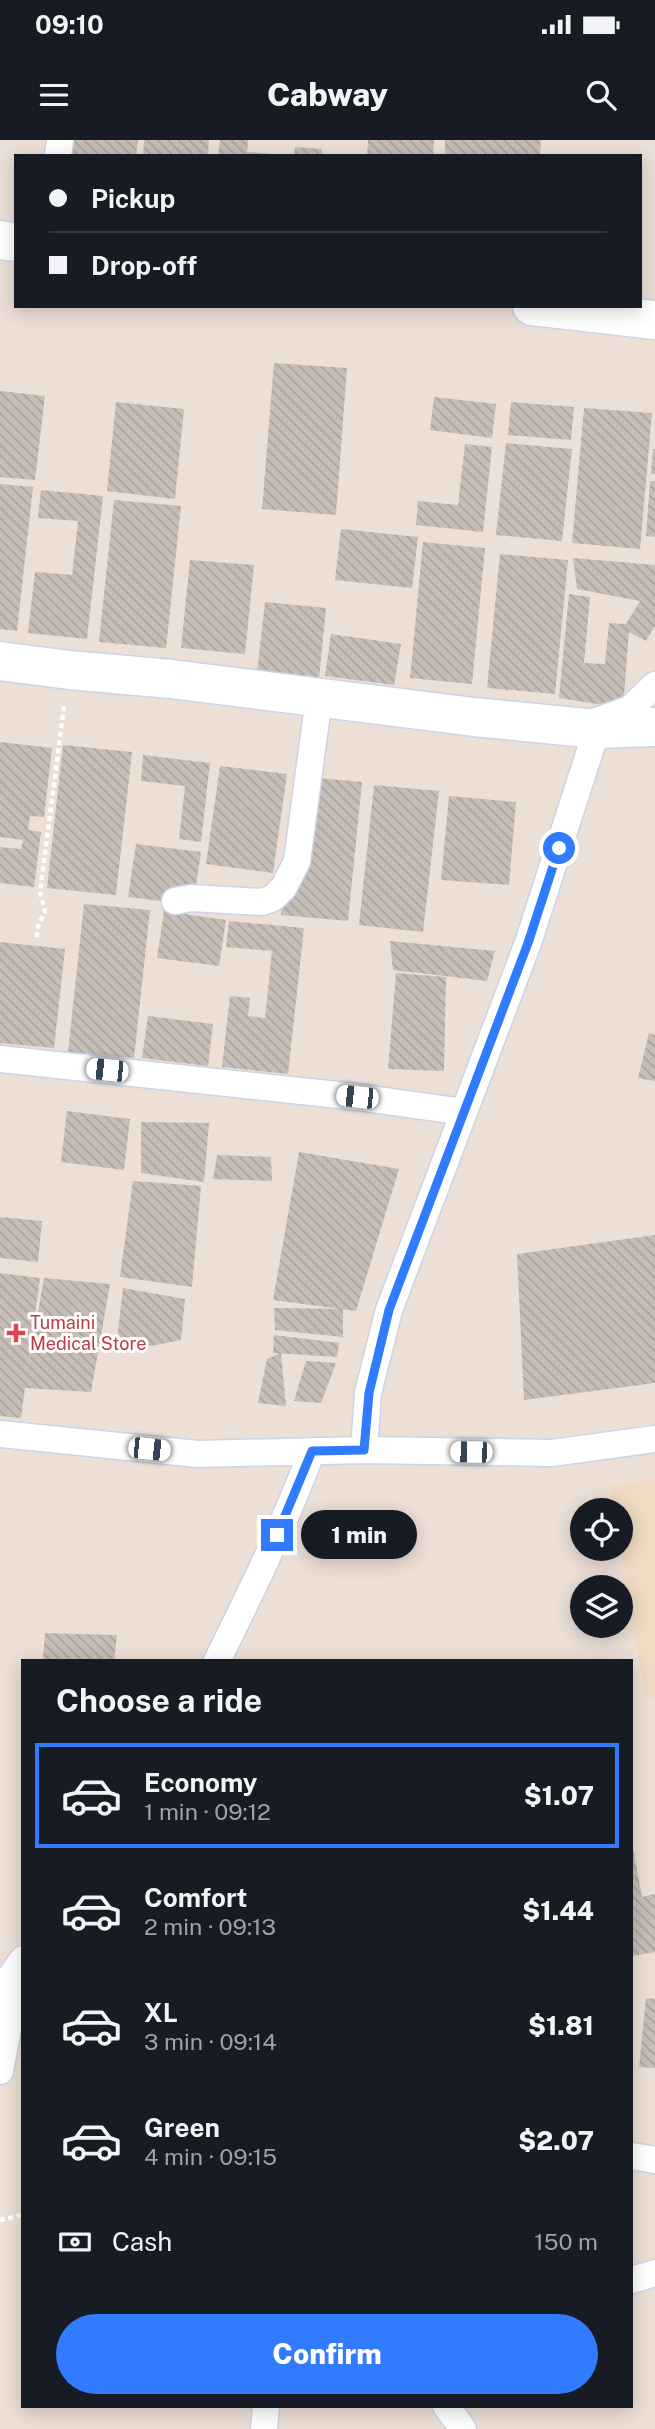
<!DOCTYPE html>
<html lang="en">
<head>
<meta charset="utf-8">
<style>
  :root { --surface:#171b24; --page:#20242c; --text:#f1f3f6; --muted:#9ea1a6; --line:#363941; --accent:#307bff }
  body { margin:0; font-family:"Public Sans",sans-serif; background:var(--page); color:var(--text); height:100vh; display:flex; flex-direction:column; font-size:26px; white-space:nowrap }
  * { box-sizing:border-box; margin:0 }
  p { font-size:23px; color:var(--muted) }
  .icon { flex:none; width:38px; height:38px; fill:none; stroke:currentColor; stroke-width:2; stroke-linecap:round; stroke-linejoin:round }
  .map { position:relative; flex:1; overflow:hidden }
  .details { position:absolute; left:21px; top:1519px; width:612px; height:749px; display:flex; flex-direction:column; background:var(--surface); border-radius:0px; box-shadow:0 4px 18px #0003 }
  .details>* { flex:none }
  .guide { position:absolute; left:14px; top:14px; width:628px; height:154px; border-radius:0px; box-shadow:0 4px 18px #0003; display:grid; align-content:center; height:154px; padding:0 35px; background:var(--surface) }
  .buttons { position:absolute; left:570px; top:1358px; display:grid; gap:14px }
  .buttons a { display:grid; place-items:center; width:63px; height:63px; border-radius:50%; background:var(--surface); box-shadow:0 4px 18px #0003; font-size:35px }
  .end { position:absolute; width:32px; height:32px; margin:-16px; border:9px solid #307bff; background:#fff; box-shadow:0 0 0 4px #fff }
  .from { border-radius:50% }
  .bubble { position:absolute; height:49px; border-radius:24px; background:var(--surface); box-shadow:0 4px 18px #0003; font-size:23px; font-weight:800; line-height:49px; text-align:center }
  .car { position:absolute; width:21px; height:42px; margin:-21px -10px; border-radius:9px; box-shadow:0 0 5px 2px #0007; background:linear-gradient(#fff 24%,#345 0 40%,#fff 0 76%,#345 0 86%,#fff 0) }
  .guide b { display:flex; align-items:center; gap:24px; height:66px; font-size:26px }
  .guide b+b { border-top:2px solid var(--line) }
  .guide i { width:18px; height:18px; background:var(--text) }
  ul { padding:0; list-style:none }
  li { display:flex; align-items:center; gap:21px; height:105px; margin:0 14px 10px; padding:0 21px; border:4px solid transparent; border-radius:0px }
  li div { flex:1 }
  li b { display:block; font-size:26px }
  li em { font-style:normal; font-weight:800 }
  li.selected { border-color:var(--accent) }
  li>.icon { width:63px; height:63px; stroke-width:1.5 }
  h2 { padding:0 35px; font-size:32px; line-height:84px }
  .pay { display:flex; align-items:center; gap:18px; height:77px; padding:0 35px; font-size:26px }
  .pay p { margin-inline-start:auto }
  .primary-button { display:flex; gap:14px; margin-top:auto; padding:14px 35px }
  .primary-button a { flex:1; height:80px; border-radius:42px; background:var(--accent); color:#fff; font-size:28px; font-weight:800; line-height:80px; text-align:center }
  .status { display:flex; justify-content:space-between; align-items:center; height:49px; padding:0 35px; background:var(--surface); direction:ltr }
  .status svg { height:19px; fill:currentColor }
  header { display:flex; justify-content:space-between; align-items:center; height:91px; padding:0 35px; background:var(--surface); font-size:32px; font-weight:800 }
  .map>svg:first-child { display:block }
  .education { fill:#f0dac3 }
  .building { fill:url(#building-back-hatch) }
  .lines { fill:none; stroke-linecap:round; stroke-linejoin:round }
  .street-casing { stroke:#ccd4e3; stroke-width:29 }
  .secondary-casing { stroke:#ccd4e3; stroke-width:41 }
  .path { stroke:#fff; stroke-width:4.5; stroke-dasharray:5 3.5; stroke-linecap:butt }
  .street { stroke:#fff; stroke-width:26 }
  .secondary { stroke:#fff; stroke-width:38 }
  .route { stroke:#307bff; stroke-width:9 }
  .health-dot { fill:#e0444e; stroke:#fff; stroke-width:2.5 }
  .labels { text-anchor:middle; stroke-width:6; stroke-linejoin:round; paint-order:stroke }
  .health-label { font-size:18px; fill:#be3a42; stroke:#fff; text-anchor:start }
</style>
</head>
<body>
<div class="status"><b>09:10</b><svg viewBox="0 0 49 12"><path d="M0 12V9h3v3zM5 12V6h3v6zM10 12V3h3v9zM15 12V0h3v12zM26 1h20v11H26zM47 4h2v5h-2z"/></svg></div>
<header><svg class="icon" aria-label="menu" viewBox="0 0 24 24"><path d="M4 6h16M4 12h16M4 18h16"/></svg>Cabway<svg class="icon" aria-label="search" viewBox="0 0 24 24"><circle cx="10" cy="10" r="6"/><path d="M15 15l6 6"/></svg></header>
<div class="map">
<svg width="655" height="2289" viewBox="0 0 655 2289">
  <defs>
    <pattern id="building-back-hatch" width="6" height="6" patternUnits="userSpaceOnUse" patternTransform="scale(1.75)"><rect width="6" height="6" fill="#c6beb6"/><path d="M-1 5l2 2M0 0l6 6M5-1l2 2" fill="none" stroke="#aaa39c"/></pattern>
  </defs>
  <rect width="100%" height="100%" fill="#ecdfd6"/>
  <path class="education" d="M655 1339V1558L646 1559 621 1409V1370H614L610 1346Z"/>
  <path class="building" d="M66 0H138L136 16H63Z
    M144 0H209L208 16H143Z
    M220 0H248L247 12 273 14V16H218Z
    M368 0H434L433 16H367Z
    M445 0H541L540 16H445Z
    M295 7 322 9V16H294Z
    M274 223 347 228 336 375 262 369Z
    M0 251 45 256 35 340 0 337Z
    M434 257 496 264 492 298 430 290Z
    M116 262 184 269 175 359 107 351Z
    M511 262 574 267 571 300 508 295Z
    M584 268 652 273 640 409 572 403Z
    M506 303 572 309 562 401 496 395Z
    M465 304 492 307 483 392 416 385 418 361 458 365Z
    M653 309H655V334H651Z
    M650 341H655V397L646 396Z
    M0 344 33 347 17 491 0 489Z
    M41 350 103 356 87 499 28 493 35 432 72 435 78 381 38 378Z
    M114 360 181 366 166 508 99 502Z
    M341 389 418 397 412 448 335 440Z
    M423 402 485 408 472 544 410 538Z
    M500 414 568 420 555 554 487 548Z
    M573 418 655 425V486L646 501 629 492 623 568 559 558 569 454 590 457 584 523 605 524 609 483 626 484 640 461 577 449Z
    M190 420 254 425 245 514 181 508Z
    M265 462 326 468 319 539 257 533Z
    M331 494 401 504 394 545 325 536Z
    M0 602 52 608 44 677 30 676 28 690 41 692 34 747 0 743V707L21 709 23 700 0 697Z
    M63 605 132 612 116 755 47 748Z
    M143 615 210 623 201 702 179 699 185 646 141 641Z
    M220 626 287 634 273 733 206 724Z
    M295 636 362 642 348 781 281 775Z
    M374 645 439 651 423 792 359 785Z
    M449 656 516 662 509 745 441 740Z
    M136 704 201 712 193 765 128 757Z
    M84 764 150 770 134 918 68 912Z
    M164 771 226 780 219 826 157 818Z
    M229 781 304 788 288 934 222 927 230 856 250 858 248 876 265 878 272 811 226 807Z
    M390 801 495 811 487 841 393 830Z
    M0 802 65 809 54 908 0 903Z
    M396 833 446 837 444 931 388 929Z
    M148 876 213 884 208 926 142 918Z
    M649 893 655 895V941L638 938Z
    M67 971 130 979 124 1030 61 1022Z
    M141 982 209 983 204 1042 141 1033Z
    M299 1012 399 1029 356 1171 273 1160Z
    M217 1015 271 1017 272 1041 213 1039Z
    M133 1041 201 1046 192 1147 120 1137Z
    M0 1077 42 1081 38 1122 0 1118Z
    M655 1095V1243L524 1260 517 1114Z
    M0 1133 40 1138 28 1228 44 1138 110 1144 91 1252 25 1248 21 1278 0 1276Z
    M123 1148 185 1159 181 1200 131 1210 116 1208Z
    M274 1168 343 1169V1197L275 1190Z
    M274 1195 339 1203 337 1217 273 1213Z
    M281 1213 286 1266 258 1263 267 1219Z
    M306 1221 336 1223 321 1263 294 1261Z
    M45 1493 117 1495 114 1521H43Z
    M632 1702 642 1757 655 1754V1812L632 1816Z
    M646 1858 655 1859V1928L639 1927Z"/>
  <g class="lines">
    <defs>
      <path id="street" d="M58 16 60 0
        M599 580 630 569 655 545
        M175 761 191 758 262 762 273 758 284 747 297 721 319 558
        M0 919 357 957 464 972
        M0 1294 198 1314 364 1310 552 1313 655 1299
        M364 1310 368 1253 389 1170 528 803 597 589
        M217 1521C251 1452 285 1383 312 1311
        M0 1851 23 1819
        M0 1931 14 1855
        M632 2016 655 2020
        M632 2140 655 2133
        M446 2266 463 2289
        M264 2289 266 2266"/>
      <path id="secondary" d="M0 100 16 102
        M532 166 655 180
        M0 521 69 530 171 539 474 577 597 589 655 587"/>
    </defs>
    <use href="#street" class="street-casing"/>
    <use href="#secondary" class="secondary-casing"/>
    <path class="path" d="M37 797V789L45 771 40 752 64 566
      M0 2080 23 2075"/>
    <use href="#street" class="street"/>
    <use href="#secondary" class="secondary"/>
  </g>
  <g class="lines">
    <path class="route" d="M277 1395 312 1311 364 1310 369 1253 389 1170 528 803 559 708"/>
  </g>
  <path class="health-dot" d="M12.5 1182.5h7v7h7v7h-7v7h-7v-7h-7v-7h7z"/>
  <g class="labels">
    <g class="health-label">
      <text x="30" y="1189">Tumaini<tspan x="30" dy="21">Medical Store</tspan></text>
    </g>
  </g>
</svg>
<div class="buttons">
<a><svg class="icon" aria-label="locate" viewBox="0 0 24 24"><circle cx="12" cy="12" r="6"/><path d="M12 2v4M12 18v4M2 12h4M18 12h4"/></svg></a>
<a><svg class="icon" aria-label="layers" viewBox="0 0 24 24"><path d="M12 4l9 5-9 5-9-5zM3 14l9 5 9-5"/></svg></a>
</div>
<i class="end from" style="left:559px;top:708px"></i>
<i class="end" style="left:277px;top:1395px"></i>
<div class="bubble" style="left:301px;top:1370px;width:116px">1 min</div>
<i class="car" style="left:107px;top:930px;rotate:276deg"></i>
<i class="car" style="left:357px;top:957px;rotate:276deg"></i>
<i class="car" style="left:149px;top:1309px;rotate:96deg"></i>
<i class="car" style="left:471px;top:1312px;rotate:271deg"></i>
<div class="guide">
<b><i class="from"></i>Pickup</b>
<b><i></i>Drop-off</b>
</div>
<section class="details">
<h2>Choose a ride</h2>
<ul>
<li class="selected"><svg class="icon" aria-label="car" viewBox="0 0 24 24"><path d="M5 17H2v-5l4-1 3-4h7l3 4 3 1v5h-3M9 17h6M6 11h13"/><circle cx="7" cy="17" r="2"/><circle cx="17" cy="17" r="2"/></svg><div><b>Economy</b><p>1 min · 09:12</p></div><em>$1.07</em></li>
<li><svg class="icon" aria-label="car" viewBox="0 0 24 24"><path d="M5 17H2v-5l4-1 3-4h7l3 4 3 1v5h-3M9 17h6M6 11h13"/><circle cx="7" cy="17" r="2"/><circle cx="17" cy="17" r="2"/></svg><div><b>Comfort</b><p>2 min · 09:13</p></div><em>$1.44</em></li>
<li><svg class="icon" aria-label="car" viewBox="0 0 24 24"><path d="M5 17H2v-5l4-1 3-4h7l3 4 3 1v5h-3M9 17h6M6 11h13"/><circle cx="7" cy="17" r="2"/><circle cx="17" cy="17" r="2"/></svg><div><b>XL</b><p>3 min · 09:14</p></div><em>$1.81</em></li>
<li><svg class="icon" aria-label="car" viewBox="0 0 24 24"><path d="M5 17H2v-5l4-1 3-4h7l3 4 3 1v5h-3M9 17h6M6 11h13"/><circle cx="7" cy="17" r="2"/><circle cx="17" cy="17" r="2"/></svg><div><b>Green</b><p>4 min · 09:15</p></div><em>$2.07</em></li>
</ul>
<div class="pay"><svg class="icon" aria-label="cash" viewBox="0 0 24 24"><path d="M3 7h18v10H3z"/><circle cx="12" cy="12" r="2"/></svg>Cash<p>150 m</p></div>
<div class="primary-button"><a>Confirm</a></div>
</section>
</div>
</body>
</html>
